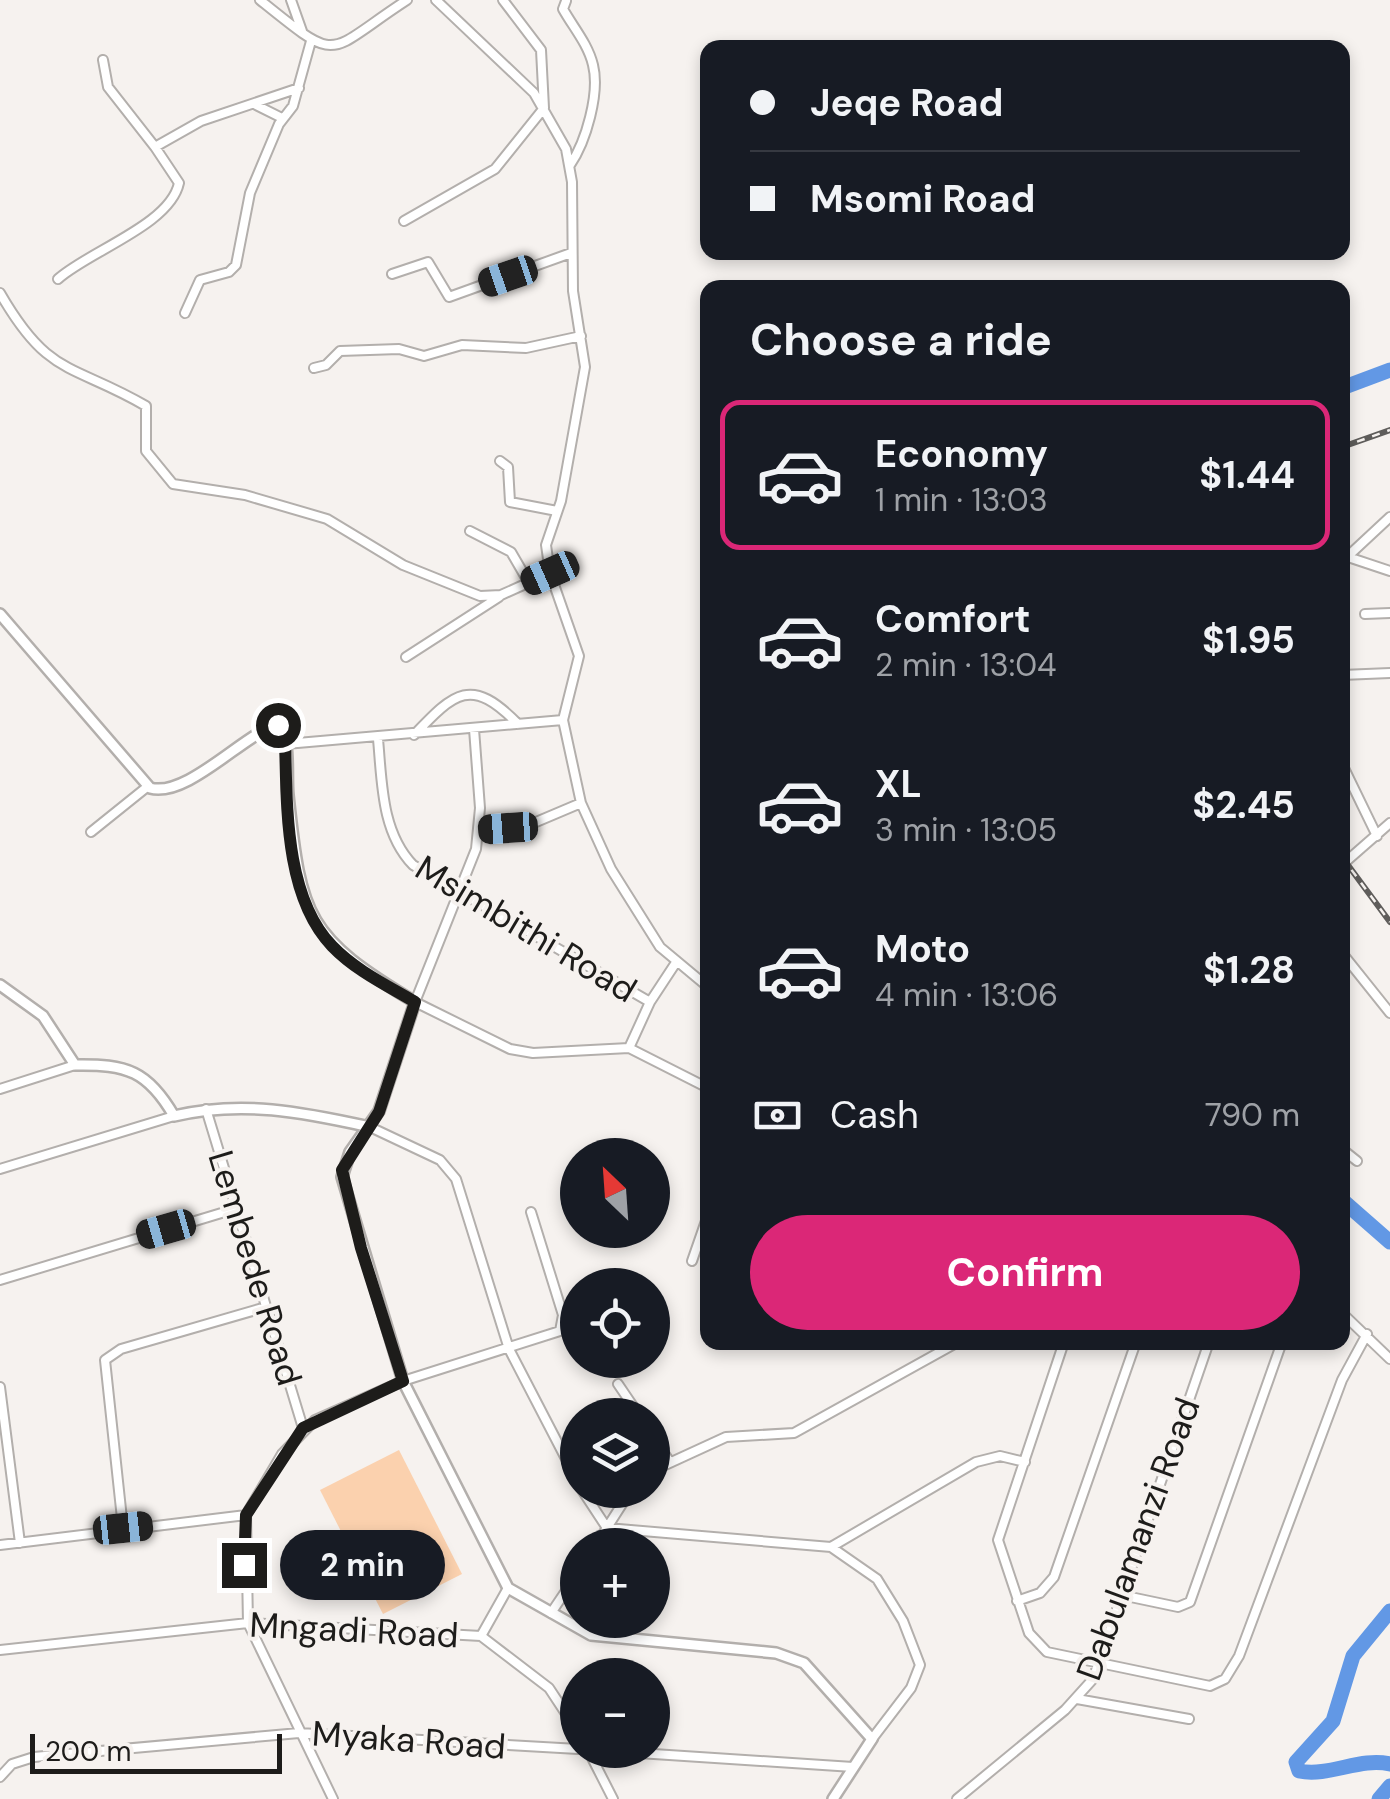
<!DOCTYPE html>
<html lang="en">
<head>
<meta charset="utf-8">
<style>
  :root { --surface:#171b24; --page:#20242c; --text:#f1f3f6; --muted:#9ea1a6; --line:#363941; --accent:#db2777 }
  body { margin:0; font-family:"DM Sans",sans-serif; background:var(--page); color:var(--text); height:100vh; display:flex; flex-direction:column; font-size:38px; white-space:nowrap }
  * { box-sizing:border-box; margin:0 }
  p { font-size:32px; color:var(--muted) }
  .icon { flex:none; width:55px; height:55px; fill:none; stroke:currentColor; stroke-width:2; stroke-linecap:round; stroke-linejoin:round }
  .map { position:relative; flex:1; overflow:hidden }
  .side { position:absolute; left:700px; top:280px; width:650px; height:1070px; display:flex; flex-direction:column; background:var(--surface); border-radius:20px; box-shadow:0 5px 15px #0003 }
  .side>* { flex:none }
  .top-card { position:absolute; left:700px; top:40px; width:650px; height:220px; border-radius:20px; box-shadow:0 5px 15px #0003; display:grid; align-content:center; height:220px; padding:0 50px; background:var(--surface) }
  .needle { width:65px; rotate:335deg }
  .fabs { position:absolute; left:560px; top:1138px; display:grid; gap:20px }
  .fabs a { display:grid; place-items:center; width:110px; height:110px; border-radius:50%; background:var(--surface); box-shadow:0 5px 15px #0003; font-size:50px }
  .scale { position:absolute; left:30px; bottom:25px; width:252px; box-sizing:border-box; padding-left:10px; border:5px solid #1d1c1a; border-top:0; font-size:28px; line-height:35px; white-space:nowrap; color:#1d1c1a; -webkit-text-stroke:8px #f6f2ef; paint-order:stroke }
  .end { position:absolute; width:45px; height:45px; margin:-22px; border:12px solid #1d1c1a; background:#fff; box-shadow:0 0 0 5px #fff }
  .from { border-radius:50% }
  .bubble { position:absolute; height:70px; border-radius:35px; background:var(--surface); box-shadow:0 5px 15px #0003; font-size:32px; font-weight:700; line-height:70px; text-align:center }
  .car { position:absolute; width:30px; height:60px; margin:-30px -15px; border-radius:12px; box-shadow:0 0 8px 2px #0007; background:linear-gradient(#222 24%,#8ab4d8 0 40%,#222 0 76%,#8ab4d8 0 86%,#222 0) }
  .top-card b { display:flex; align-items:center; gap:35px; height:95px; font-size:38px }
  .top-card b+b { border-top:2px solid var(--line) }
  .top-card i { width:25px; height:25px; background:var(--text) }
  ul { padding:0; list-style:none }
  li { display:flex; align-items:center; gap:30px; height:150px; margin:0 20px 15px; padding:0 30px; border:5px solid transparent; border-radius:20px }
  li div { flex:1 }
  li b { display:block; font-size:38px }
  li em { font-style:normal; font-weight:700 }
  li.selected { border-color:var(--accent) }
  li>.icon { width:90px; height:90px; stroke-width:1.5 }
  h2 { padding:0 50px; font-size:45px; line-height:120px }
  .pay { display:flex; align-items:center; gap:25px; height:110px; padding:0 50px; font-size:38px }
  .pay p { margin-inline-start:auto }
  .primary-button { display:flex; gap:20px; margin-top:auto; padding:20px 50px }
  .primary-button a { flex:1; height:115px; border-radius:60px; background:var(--accent); color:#fff; font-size:40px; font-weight:700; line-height:115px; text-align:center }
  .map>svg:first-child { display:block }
  .green { fill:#fbd1ae }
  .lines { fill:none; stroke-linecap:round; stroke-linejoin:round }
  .river { stroke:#6298e5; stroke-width:15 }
  .minor-casing { stroke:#b3afac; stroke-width:12 }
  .tertiary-casing { stroke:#b3afac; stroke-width:14 }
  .minor { stroke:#fff; stroke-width:8 }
  .tertiary { stroke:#fff; stroke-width:9 }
  .rail-casing { stroke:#5f5d5b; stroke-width:6 }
  .rail { stroke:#f6f2ef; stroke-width:2.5; stroke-dasharray:8; stroke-linecap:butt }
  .route { stroke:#1d1c1a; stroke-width:12 }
  .labels { text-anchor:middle; stroke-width:8; stroke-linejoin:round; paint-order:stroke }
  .street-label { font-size:35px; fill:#1d1c1a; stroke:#f6f2ef }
</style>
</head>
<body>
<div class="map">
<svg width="1390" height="1799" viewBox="0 0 1390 1799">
  <rect width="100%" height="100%" fill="#f6f2ef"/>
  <path class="green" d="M399 1450 462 1574 383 1614 320 1490Z"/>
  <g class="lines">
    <path class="river" d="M1342 388 1390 370
      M1342 1200 1390 1242
      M1390 1611 1353 1656 1333 1721 1296 1762 1299 1771C1330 1777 1360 1757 1390 1764
      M1379 1799 1390 1786"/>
    <defs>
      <path id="minor" d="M260 0C342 66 324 54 407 0
        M291 0 302 31
        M436 0 534 93 566 149 572 182 573 291 585 367 561 501 546 545 550 573 579 656 563 720 581 803 611 869 660 947 708 987
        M566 1 563 9C573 27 588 44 593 65 600 93 586 142 570 165
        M103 60 108 87 155 147 201 121 299 88
        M256 105 282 118
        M404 221 495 169 544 108 541 50 503 0
        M392 274 428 262 449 297 571 253
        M58 279C89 251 170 225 179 183L155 147
        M0 293C49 378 72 363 146 406V451L173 484 245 495 327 519 403 565 480 596 501 595 550 573
        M185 313 200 280 229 272 236 265 250 193 279 124 293 106 311 41
        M314 368 326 365 340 351 399 349 424 356 462 345 526 348 581 336
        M500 461 508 467 510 502 557 511
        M470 531 511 552 529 583
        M1342 555 1390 571
        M1347 557 1390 517
        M1365 614 1390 613
        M406 657 499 597
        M1342 675 1390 673
        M474 729 480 808 476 849 415 1002 510 1049 533 1053 629 1048 708 1088
        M414 735C455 692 471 676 518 724
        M378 739C382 781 381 832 413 865L650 1002
        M286 744 563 720
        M1342 764 1377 836
        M479 830 529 825 581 803
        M91 832 147 787
        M1342 865 1390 823
        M1342 953 1390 1013
        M629 1048 650 1002 675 964
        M0 1089 75 1065
        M206 1109 303 1428
        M370 1127 440 1160 456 1179 509 1349 578 1482
        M1342 1149 1357 1161
        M0 1169 174 1116
        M692 1261 708 1215
        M0 1280 238 1208
        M1342 1313 1390 1359
        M1064 1342 998 1540 1029 1633 1047 1652 1210 1686 1225 1679 1239 1656 1342 1380 1367 1334
        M618 1384 639 1415
        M0 1387 20 1543
        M652 1436 670 1462
        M652 1471 726 1437 794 1433 958 1342
        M582 1490 607 1528
        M123 1528 105 1360 121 1349 266 1307
        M607 1528 831 1547 877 1579 903 1621 920 1665 911 1688 872 1739
        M0 1545 246 1515
        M596 1545 631 1490
        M831 1547 976 1462 1000 1456 1025 1462
        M1121 1595 1178 1607 1190 1602 1282 1342
        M1017 1601 1040 1593 1054 1577 1136 1342
        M551 1613 578 1573
        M481 1636 549 1688 578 1732
        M481 1636 508 1588
        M0 1650 248 1623 481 1636
        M1077 1699 1189 1719
        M588 1750 613 1799
        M593 1750 853 1767
        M0 1777 12 1764 34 1757 299 1733 578 1749
        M333 1799 248 1623 246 1515 282 1454 315 1420 403 1381 560 1331 563 1315 531 1212
        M957 1799 1065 1710 1093 1679 1209 1342"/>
      <path id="tertiary" d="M0 614 150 788C185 798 240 739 274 725L281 727C290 747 286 774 288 795 301 919 307 937 415 1002L379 1111 350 1152 342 1177 403 1381 508 1588 591 1635 776 1653 804 1663 872 1739 833 1799
        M0 985 43 1016 75 1065C127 1064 148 1071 174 1116 242 1100 302 1112 370 1127"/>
    </defs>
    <use href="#minor" class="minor-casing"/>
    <use href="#tertiary" class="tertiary-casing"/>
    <use href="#minor" class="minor"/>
    <use href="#tertiary" class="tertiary"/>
    <defs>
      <path id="rail" d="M1342 447 1390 430
        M1342 857 1390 922"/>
    </defs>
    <use href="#rail" class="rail-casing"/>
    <use href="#rail" class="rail"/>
  </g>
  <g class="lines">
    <path class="route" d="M244 1565 246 1515 303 1428 403 1381 361 1248 342 1170 379 1112 415 1002C386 985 355 970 332 946 284 896 287 804 285 739L278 725"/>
  </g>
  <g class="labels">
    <g class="street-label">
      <text transform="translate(526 929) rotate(31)" y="12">Msimbithi Road</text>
      <text transform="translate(255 1268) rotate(73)" y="12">Lembede Road</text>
      <text transform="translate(1138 1539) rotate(-70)" y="12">Dabulamanzi Road</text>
      <text transform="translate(354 1630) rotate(3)" y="12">Mngadi Road</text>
      <text transform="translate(409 1740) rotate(4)" y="12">Myaka Road</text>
    </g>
  </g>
</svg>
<div class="fabs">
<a><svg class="needle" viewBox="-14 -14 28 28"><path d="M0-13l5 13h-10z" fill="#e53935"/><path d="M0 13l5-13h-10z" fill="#9ea1a6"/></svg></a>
<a><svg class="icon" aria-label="locate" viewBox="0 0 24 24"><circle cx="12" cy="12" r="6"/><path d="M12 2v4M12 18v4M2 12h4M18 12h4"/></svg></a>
<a><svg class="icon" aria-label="layers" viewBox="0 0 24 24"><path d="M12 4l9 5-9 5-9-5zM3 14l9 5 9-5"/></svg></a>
<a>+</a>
<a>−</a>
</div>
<div class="scale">200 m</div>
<i class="end from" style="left:278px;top:725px"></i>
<i class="end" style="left:244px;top:1565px"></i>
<div class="bubble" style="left:280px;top:1530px;width:165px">2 min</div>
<i class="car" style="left:508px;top:276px;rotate:251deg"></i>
<i class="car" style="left:550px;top:573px;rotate:246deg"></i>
<i class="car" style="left:508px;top:828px;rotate:266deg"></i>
<i class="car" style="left:166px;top:1229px;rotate:254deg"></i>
<i class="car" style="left:123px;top:1528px;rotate:84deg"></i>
<div class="top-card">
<b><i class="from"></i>Jeqe Road</b>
<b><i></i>Msomi Road</b>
</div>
<section class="side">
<h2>Choose a ride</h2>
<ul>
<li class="selected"><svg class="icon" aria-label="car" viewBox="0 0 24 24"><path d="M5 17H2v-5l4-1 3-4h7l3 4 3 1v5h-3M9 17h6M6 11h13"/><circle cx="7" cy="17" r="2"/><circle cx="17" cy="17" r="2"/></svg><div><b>Economy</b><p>1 min · 13:03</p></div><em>$1.44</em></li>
<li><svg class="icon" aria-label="car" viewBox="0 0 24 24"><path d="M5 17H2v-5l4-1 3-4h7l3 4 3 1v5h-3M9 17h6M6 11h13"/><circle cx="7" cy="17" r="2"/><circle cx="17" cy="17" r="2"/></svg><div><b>Comfort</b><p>2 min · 13:04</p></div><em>$1.95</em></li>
<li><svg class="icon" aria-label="car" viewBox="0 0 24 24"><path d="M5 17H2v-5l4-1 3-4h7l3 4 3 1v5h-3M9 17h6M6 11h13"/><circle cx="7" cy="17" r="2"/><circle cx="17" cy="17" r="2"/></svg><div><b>XL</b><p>3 min · 13:05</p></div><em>$2.45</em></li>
<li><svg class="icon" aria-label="car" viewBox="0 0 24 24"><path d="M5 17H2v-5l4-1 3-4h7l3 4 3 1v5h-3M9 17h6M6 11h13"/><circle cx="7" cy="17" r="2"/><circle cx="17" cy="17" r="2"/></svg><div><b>Moto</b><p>4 min · 13:06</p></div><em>$1.28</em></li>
</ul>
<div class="pay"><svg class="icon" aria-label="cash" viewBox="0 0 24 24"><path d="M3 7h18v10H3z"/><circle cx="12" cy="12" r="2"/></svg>Cash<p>790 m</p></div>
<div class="primary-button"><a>Confirm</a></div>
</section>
</div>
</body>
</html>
